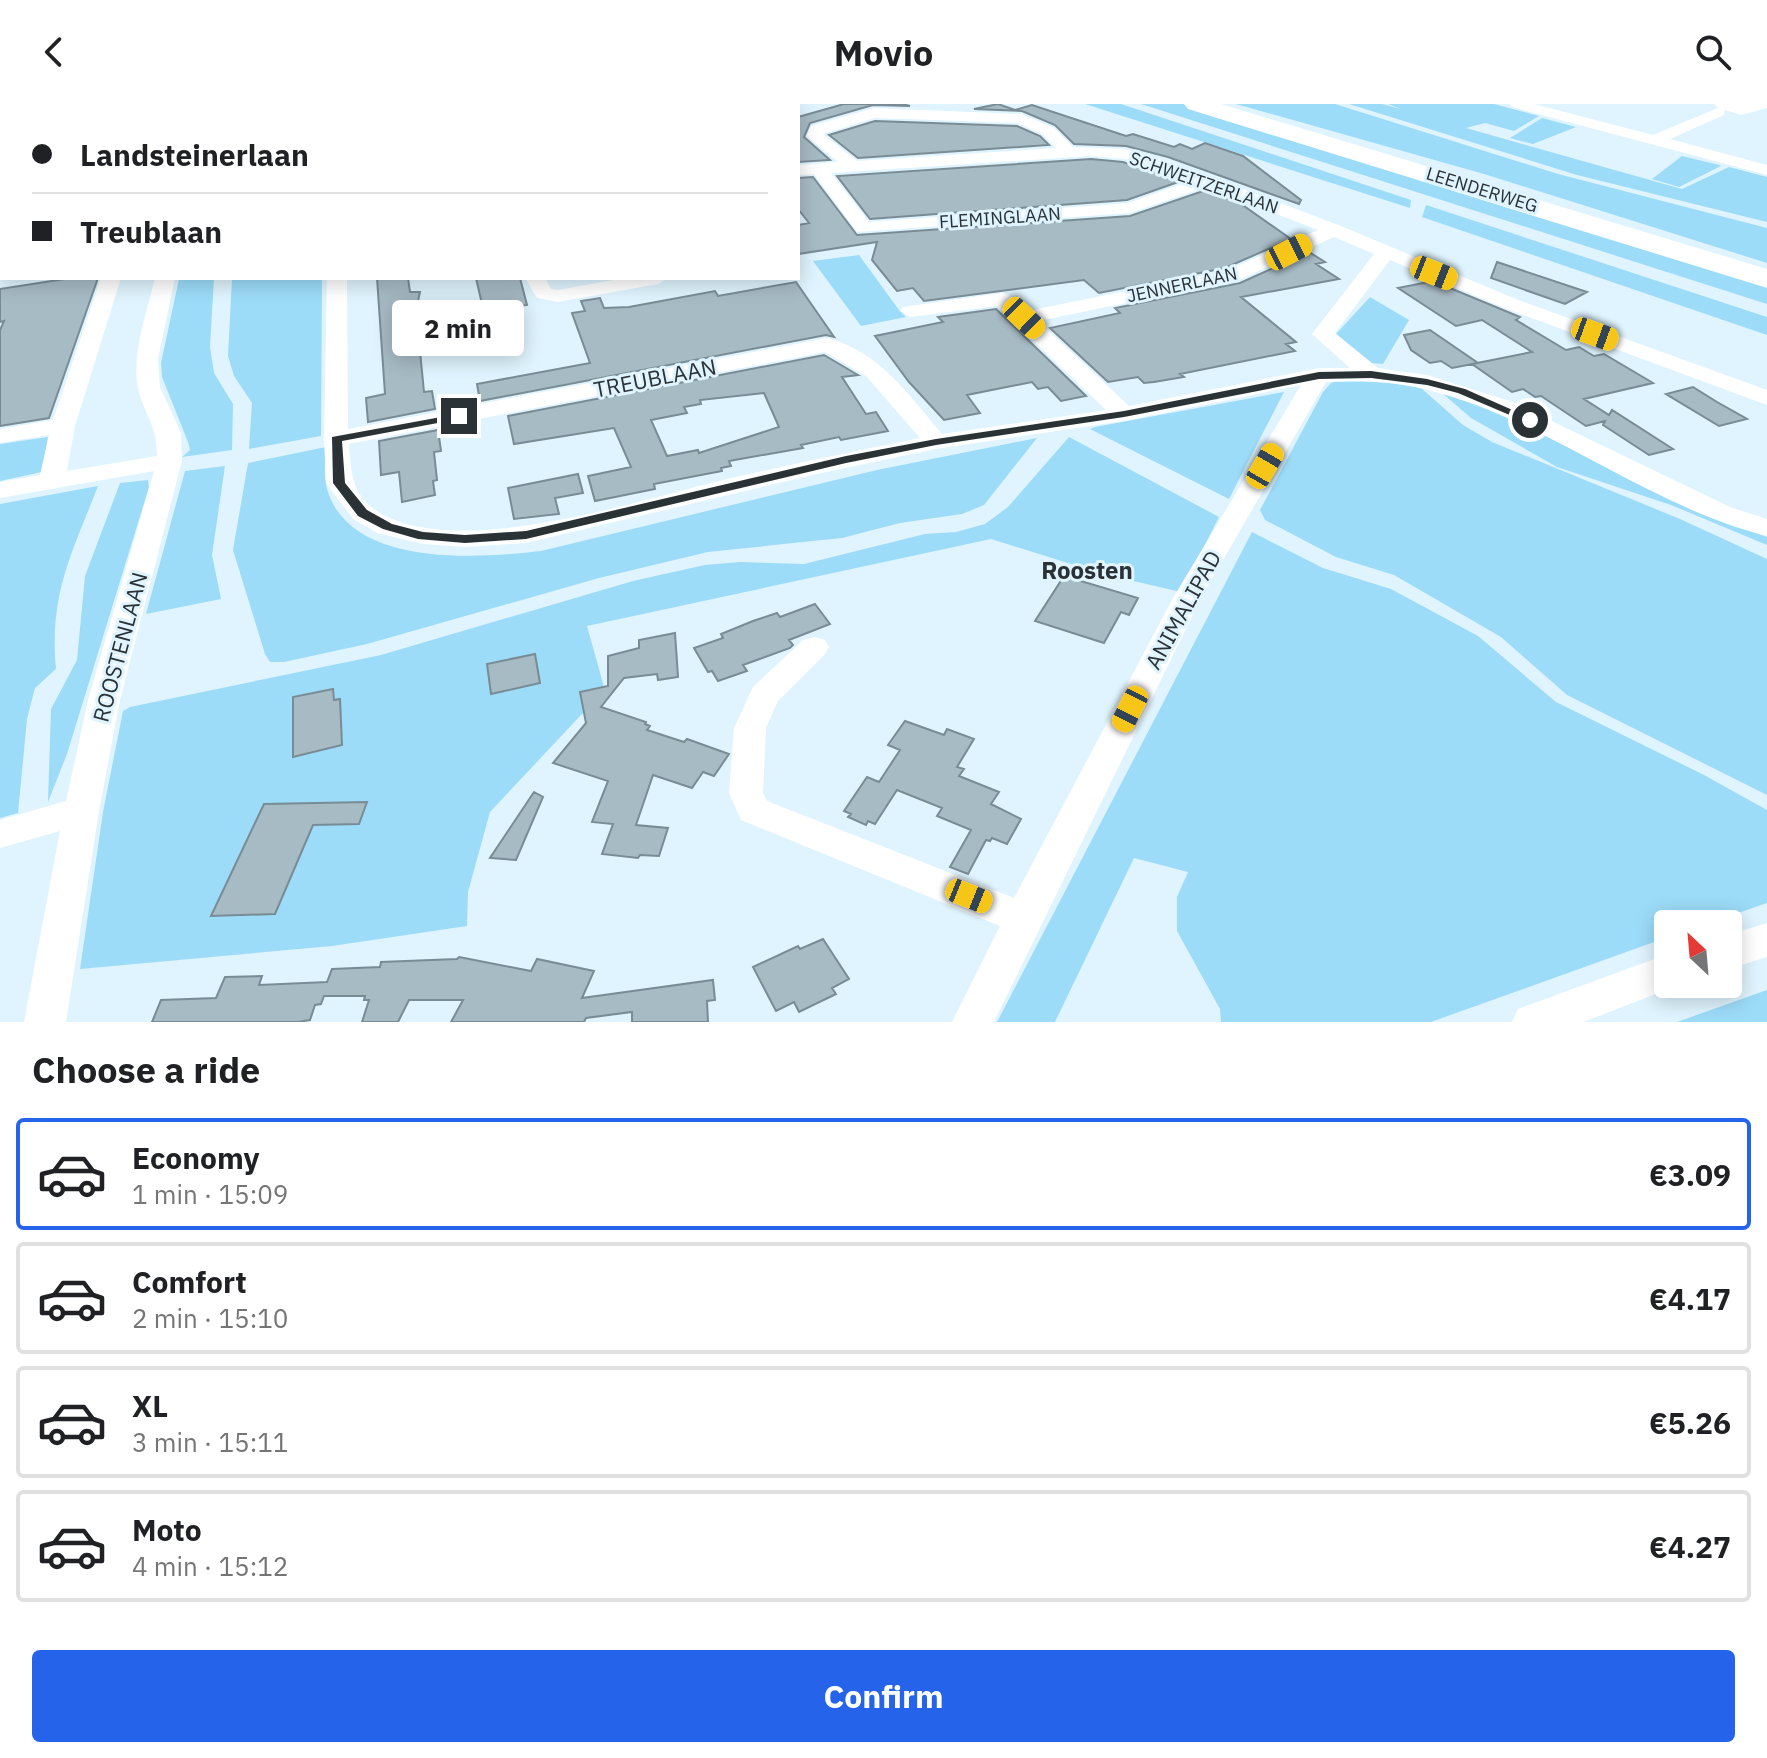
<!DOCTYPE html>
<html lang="en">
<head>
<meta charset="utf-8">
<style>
  :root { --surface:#fff; --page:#f2f2f2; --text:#202124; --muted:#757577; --line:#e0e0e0; --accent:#2563eb }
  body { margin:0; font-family:"IBM Plex Sans",sans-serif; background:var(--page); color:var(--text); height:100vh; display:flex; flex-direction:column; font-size:30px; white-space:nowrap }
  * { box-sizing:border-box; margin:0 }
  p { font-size:26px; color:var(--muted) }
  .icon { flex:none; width:44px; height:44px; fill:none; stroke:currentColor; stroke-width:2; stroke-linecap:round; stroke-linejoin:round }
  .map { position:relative; height:918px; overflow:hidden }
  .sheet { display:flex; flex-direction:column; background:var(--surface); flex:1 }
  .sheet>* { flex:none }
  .guide { position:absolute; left:0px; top:0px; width:800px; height:176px; box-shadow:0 4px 20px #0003; display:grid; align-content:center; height:176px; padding:0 32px; background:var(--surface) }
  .needle { width:52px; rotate:334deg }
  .tools { position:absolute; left:1654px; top:806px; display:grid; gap:16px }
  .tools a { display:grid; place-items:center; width:88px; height:88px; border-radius:8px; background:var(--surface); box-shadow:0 4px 20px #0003; font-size:40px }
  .end { position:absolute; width:36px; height:36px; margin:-18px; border:10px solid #2a3236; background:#fff; box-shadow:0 0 0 4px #fff }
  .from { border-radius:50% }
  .bubble { position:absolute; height:56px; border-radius:8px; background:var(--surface); box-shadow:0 4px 20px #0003; font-size:26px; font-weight:700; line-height:56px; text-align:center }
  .car { position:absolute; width:24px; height:48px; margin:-24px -12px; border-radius:10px; box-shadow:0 0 6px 2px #0007; background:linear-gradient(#f5c518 24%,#345 0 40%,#f5c518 0 76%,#345 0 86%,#f5c518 0) }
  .guide b { display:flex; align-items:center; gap:28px; height:76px; font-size:30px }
  .guide b+b { border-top:2px solid var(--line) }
  .guide i { width:20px; height:20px; background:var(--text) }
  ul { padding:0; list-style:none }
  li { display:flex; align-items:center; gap:24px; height:112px; margin:0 16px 12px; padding:0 16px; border:4px solid var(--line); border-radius:8px }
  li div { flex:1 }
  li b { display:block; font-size:30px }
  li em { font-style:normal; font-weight:700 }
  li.current { border-color:var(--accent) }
  li>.icon { width:72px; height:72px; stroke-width:1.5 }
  h2 { padding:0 32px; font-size:36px; line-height:96px }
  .primary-button { display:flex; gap:16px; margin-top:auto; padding:16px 32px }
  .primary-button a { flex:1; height:92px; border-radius:8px; background:var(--accent); color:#fff; font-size:32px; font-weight:700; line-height:92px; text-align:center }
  header { display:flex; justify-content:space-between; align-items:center; height:104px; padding:0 32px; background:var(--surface); font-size:36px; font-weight:700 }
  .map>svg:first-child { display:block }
  .green { fill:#9cdcf9 }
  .building { fill:#a7bbc5; stroke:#798c95; stroke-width:2; fill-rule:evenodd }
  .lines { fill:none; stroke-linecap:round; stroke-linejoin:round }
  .minor { fill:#fff; fill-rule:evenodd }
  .tertiary { fill:#fff; fill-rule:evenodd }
  .secondary { fill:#fff; fill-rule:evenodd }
  .primary { fill:#fff; fill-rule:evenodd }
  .route { fill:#2a3236 }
  .labels { text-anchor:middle; stroke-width:6; stroke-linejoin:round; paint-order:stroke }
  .far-street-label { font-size:18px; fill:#2a3236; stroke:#dff4fe }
  .street-label { font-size:22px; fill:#2a3236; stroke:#dff4fe }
  .neighbourhood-label { font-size:24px; font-weight:bold; fill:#2a3236; stroke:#dff4fe }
</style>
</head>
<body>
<header><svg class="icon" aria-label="back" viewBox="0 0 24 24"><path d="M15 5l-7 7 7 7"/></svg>Movio<svg class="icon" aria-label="search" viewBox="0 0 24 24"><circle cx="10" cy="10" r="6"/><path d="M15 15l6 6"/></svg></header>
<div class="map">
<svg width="1767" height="918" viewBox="0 0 1767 918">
  <rect width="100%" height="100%" fill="#dff4fe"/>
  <path class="green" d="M1085 0H1121L1411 96 1410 104Z
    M1141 0H1183L1227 12 1767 181V200Z
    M1236 0H1335L1558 70 1767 124V159L1484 70Z
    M1349 0H1382L1401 5 1388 0H1494L1539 12 1514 27 1485 19 1466 24 1682 85 1729 63 1767 73V118L1577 71Z
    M1542 14 1576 23 1533 40 1510 34Z
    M1682 52 1719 61 1721 62 1679 83 1652 75Z
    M1426 101 1767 213V231L1422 113Z
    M859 151 899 206 906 213 861 222 813 157Z
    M214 174 210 243 214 269 233 300 232 346 182 353 190 346 188 338 162 273 161 259 179 175Z
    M232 174H322L321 332 249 345 252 299 234 272 228 252Z
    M1370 193 1409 216 1383 260 1369 259 1336 230Z
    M1343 275H1366L1421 284 1463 321 1492 338 1680 415 1767 455V691L1567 591 1501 533 1394 471 1336 453 1265 416 1260 406 1323 288 1331 279Z
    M1435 283 1470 295 1718 415 1767 433V441L1671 401 1557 363 1471 314Z
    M1284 288 1229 395 1090 325 1095 323Z
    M48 333 42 368 0 377V340Z
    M1069 333 1219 413 1181 488 1103 470 991 435 587 522 606 590 581 611 490 708 468 788 467 822 332 842 80 865 103 708 123 607 130 603 381 551 633 477 705 461 740 458 804 460 925 430 956 428 985 420 1008 403Z
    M1037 334 984 401 962 410 900 419 842 434 708 448 599 474 367 540 284 558H270L265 550 233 446 248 359 326 343C325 359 323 376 329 391 357 464 481 454 541 447L877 366Z
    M225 362 212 451 221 495 146 510 185 367Z
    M148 376 149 383 67 650 48 698 51 605 77 556 85 472 120 379Z
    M98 382C72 449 49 490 56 565L35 584 27 615 18 709 0 714V400Z
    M1252 428 1323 464 1391 485 1478 532 1556 598 1704 671 1767 706V799L1707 820H1668V833L1431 918H1221L1220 905 1177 827V793L1188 768 1134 754 1055 918H997Z
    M1767 886V918H1677Z"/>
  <path class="building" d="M844 0H903L910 2 873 1 810 19 804 33 830 56 798 58V13Z
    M998 0 1015 6 1032 1 1126 32 1133 30 1174 43 1180 40 1192 45 1205 39 1243 52 1301 96 1299 100 1168 53 1126 42 1074 40 1055 21 1022 7 974 5Z
    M875 17 1017 22 1040 32 1049 41 858 54 829 31Z
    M1091 55 1123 58 1181 77 1127 96 870 115 837 72Z
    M813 73 857 131 1130 112 1206 86 1241 100 1291 135 1225 164 1099 189 1084 176 924 197 913 184 897 187 872 156 877 138 798 150V121L809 119 798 105V74Z
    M1309 148 1325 158 1316 160 1339 175 1241 193 1296 238 1286 240 1295 247 1180 270 1184 273 1154 278 1144 279 1138 273 1108 278 1050 224 1120 209 1115 204 1240 179Z
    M1497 158 1587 188 1565 200 1491 174Z
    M71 174H98L49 314 0 322V226L4 217 0 218V185Z
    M377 174H408L410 188H420L416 206 424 288 432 287 435 305 368 318 366 294 385 290Z
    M476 174H520L527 201 490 206 488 199 482 200Z
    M1433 177 1520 213 1516 216 1566 246 1579 243 1594 252 1604 250 1653 279 1584 295 1609 311 1612 306 1673 345 1649 351 1603 321 1605 317 1586 322 1541 292 1535 293 1523 285 1512 288 1472 260 1532 248 1482 216 1456 222 1398 184Z
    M796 178 834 233 826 231 480 297 477 280 590 259 572 209 585 207 581 197 600 194 604 204 629 203 715 187 718 192Z
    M996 205 1086 292 1061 297 1048 283 1038 285 1032 278 967 291 980 309 944 316 909 278 875 232 943 218 938 213Z
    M1430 226 1478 259 1452 264 1441 257 1430 259 1411 246 1404 231Z
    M824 251 858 271 842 273 866 310 876 308 888 327 841 336 839 333 801 341 803 344 729 357 731 362 721 364 722 367 654 380 655 385 595 397 588 372 631 363 614 324 514 340 508 312ZM764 289 779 323 699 349 698 346 667 352 651 316 687 309 684 303 701 300 700 296Z
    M1693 283 1717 298 1747 315 1719 322 1666 290Z
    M438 326 441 347 434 348 437 376 433 377 435 391 402 398 399 368 381 371 379 337Z
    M578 370 583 389 555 394 559 410 514 415 508 384Z
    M1064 472 1138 494 1129 511 1121 508 1104 539 1035 517Z
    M815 500 830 520 789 536 793 541 790 544 743 561 747 567 718 577 712 567 708 568 694 544 723 534 721 530 753 517 777 509 780 513Z
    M675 529 678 573 658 576 657 570 624 574 601 603 646 618 645 620 650 622 647 626 684 638 687 635 729 650 714 672 703 668 692 684 653 671 636 721 668 724 659 752 640 751 638 754 602 750 613 720 592 718 608 677 553 659 586 619 580 588 608 582V552L639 544V536Z
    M535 550 540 579 491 590 487 560Z
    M333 585 334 596 340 595 342 641 293 653V593Z
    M905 617 944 631 947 625 974 635 957 663 964 665 959 672 999 688 991 700 1021 715 1007 740 992 734 990 737 986 736 968 770 950 763 971 726 937 712 942 704 897 686 875 720 868 717 866 721 848 713 851 710 844 707 867 673 879 678 900 646 888 641Z
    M534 688 543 693 516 756 490 754Z
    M367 698 359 720 313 721 275 810 211 812 264 700Z
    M823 835 849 875 832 884 836 890 799 908 794 898 776 907 753 863 798 842 800 845Z
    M459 853 531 867 537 855 594 867 582 894 713 876 715 896 707 897 708 918H632V908L586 914 584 918H451L463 896H409L398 918H362L369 896H364L365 892H324L321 900 315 901 310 916 298 918H152L161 896 216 894 225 873 262 872 259 881 327 878 332 865 380 863 381 858 457 855Z"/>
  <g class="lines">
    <path class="minor" d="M319 0H333V2H319Z
      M434 0H448L449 2H435Z
      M572 0H587L588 2H573Z
      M639 0H654L655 2H640Z
      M1510 0H1534L1653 31 1718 4 1714 0H1767V4L1741 11 1725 6 1724 11 1670 35 1767 61V71L1512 3Z
      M874 4 1021 10 1054 24 1073 43 1125 45 1167 56 1341 122 1516 195 1767 286V301L1502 203 1390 156 1335 229 1378 264 1427 271 1510 297 1730 403 1767 415V432C1646 402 1546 314 1424 285 1392 277 1359 277 1326 278L1201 494 994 918H952L1000 822 741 716 729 689 734 624 753 583 803 536 814 533 825 536 829 543 825 550 778 597 766 624 763 689 767 697 1014 794 1173 494 1301 281 1124 317 936 345 817 370 526 439 465 443 423 440 377 429 353 415 326 379 324 335 327 174H347L348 325 827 234C879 247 909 291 942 330L1106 306 997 202 910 213 900 207 903 203 1002 189 1009 191 1027 207 1226 167 1318 126 1206 83 1130 109 857 128 814 70 798 71V61L838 58 809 34 807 31 811 22ZM875 14 1018 19 1042 30 1056 44 857 57 823 30ZM1091 52 1124 55 1190 77 1128 99 869 118 831 69ZM1334 133 1374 150 1312 230 1350 264H1319L1129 302 1038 217 1239 176ZM825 248 866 272 920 334C854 347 789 361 723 376 636 397 451 459 374 405 351 389 351 365 349 340Z
      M2 28V40L0 41V29Z
      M101 174H121L75 322 67 367 157 352C157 317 141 307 137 279 133 245 147 208 155 174H175L158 255 160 283 181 329 182 357 120 596 99 707 66 918H24L60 727 0 744V716L66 697 88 596 154 367 0 394V378L40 371 49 331 0 339V325L53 316Z
      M525 174H545L551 185 558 186 625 174H668L658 180 558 198 537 194Z
      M1767 819V853L1728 865V831Z
      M1668 850V880H1682L1583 918H1512L1518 905Z"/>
    <path class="tertiary" d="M197 0H217L196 2Z"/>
    <path class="secondary" d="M2 83V99L0 100V84Z"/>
    <path class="primary" d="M1184 0H1221L1767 165V184L1188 5Z"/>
  </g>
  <path class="route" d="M1371 267 1427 275 1465 285 1535 316 1526 318 1458 289 1427 281 1371 274 1319 275 1124 313 936 341 846 359 526 435 465 439 418 435 383 425 358 412 333 379 332 333 463 309V314L459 315 342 337 345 379 367 406 392 420 423 428 465 431 526 427 846 352 936 335 1124 307 1319 268Z"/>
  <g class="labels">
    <g class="far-street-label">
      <text transform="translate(1204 79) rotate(19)" y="6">SCHWEITZERLAAN</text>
      <text transform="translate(1482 86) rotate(17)" y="6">LEENDERWEG</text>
      <text transform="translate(1000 114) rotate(-4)" y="6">FLEMINGLAAN</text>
      <text transform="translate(1182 181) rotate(-12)" y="6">JENNERLAAN</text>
    </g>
    <g class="street-label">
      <text transform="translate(655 274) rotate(-11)" y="8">TREUBLAAN</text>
      <text transform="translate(1183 506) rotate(-61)" y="8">ANIMALIPAD</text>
      <text transform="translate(120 543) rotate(-75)" y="8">ROOSTENLAAN</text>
    </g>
    <g class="neighbourhood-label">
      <text x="1087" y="475">Roosten</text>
    </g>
  </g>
</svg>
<div class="tools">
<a><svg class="needle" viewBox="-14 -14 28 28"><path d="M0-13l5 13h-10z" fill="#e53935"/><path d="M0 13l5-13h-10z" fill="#757577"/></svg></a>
</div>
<i class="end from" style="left:1530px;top:316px"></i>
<i class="end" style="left:459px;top:312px"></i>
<div class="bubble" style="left:392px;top:196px;width:132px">2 min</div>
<i class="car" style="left:1289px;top:148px;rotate:63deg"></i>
<i class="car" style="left:1434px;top:169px;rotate:112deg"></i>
<i class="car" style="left:1024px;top:214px;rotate:134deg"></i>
<i class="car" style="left:1595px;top:230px;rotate:110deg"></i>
<i class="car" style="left:1265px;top:362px;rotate:30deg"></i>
<i class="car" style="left:1130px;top:605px;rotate:207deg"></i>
<i class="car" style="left:969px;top:792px;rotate:112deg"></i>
<div class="guide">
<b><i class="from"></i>Landsteinerlaan</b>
<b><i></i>Treublaan</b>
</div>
</div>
<section class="sheet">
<h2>Choose a ride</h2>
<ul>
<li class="current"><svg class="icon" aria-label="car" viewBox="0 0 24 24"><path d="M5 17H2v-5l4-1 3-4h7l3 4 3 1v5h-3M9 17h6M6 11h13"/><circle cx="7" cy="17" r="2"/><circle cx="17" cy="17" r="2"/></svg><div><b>Economy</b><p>1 min · 15:09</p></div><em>€3.09</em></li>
<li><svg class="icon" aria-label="car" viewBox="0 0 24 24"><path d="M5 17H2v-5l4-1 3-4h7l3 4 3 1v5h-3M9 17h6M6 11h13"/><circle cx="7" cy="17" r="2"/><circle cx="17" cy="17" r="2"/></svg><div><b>Comfort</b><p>2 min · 15:10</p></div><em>€4.17</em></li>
<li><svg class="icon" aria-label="car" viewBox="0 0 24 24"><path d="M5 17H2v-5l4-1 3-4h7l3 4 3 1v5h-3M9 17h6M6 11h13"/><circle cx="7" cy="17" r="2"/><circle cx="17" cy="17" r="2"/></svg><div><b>XL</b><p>3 min · 15:11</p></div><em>€5.26</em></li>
<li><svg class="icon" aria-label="car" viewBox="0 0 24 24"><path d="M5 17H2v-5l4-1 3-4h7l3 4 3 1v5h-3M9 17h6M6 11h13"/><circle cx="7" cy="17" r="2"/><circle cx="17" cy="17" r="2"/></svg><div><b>Moto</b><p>4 min · 15:12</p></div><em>€4.27</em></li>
</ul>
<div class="primary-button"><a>Confirm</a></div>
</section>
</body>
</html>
